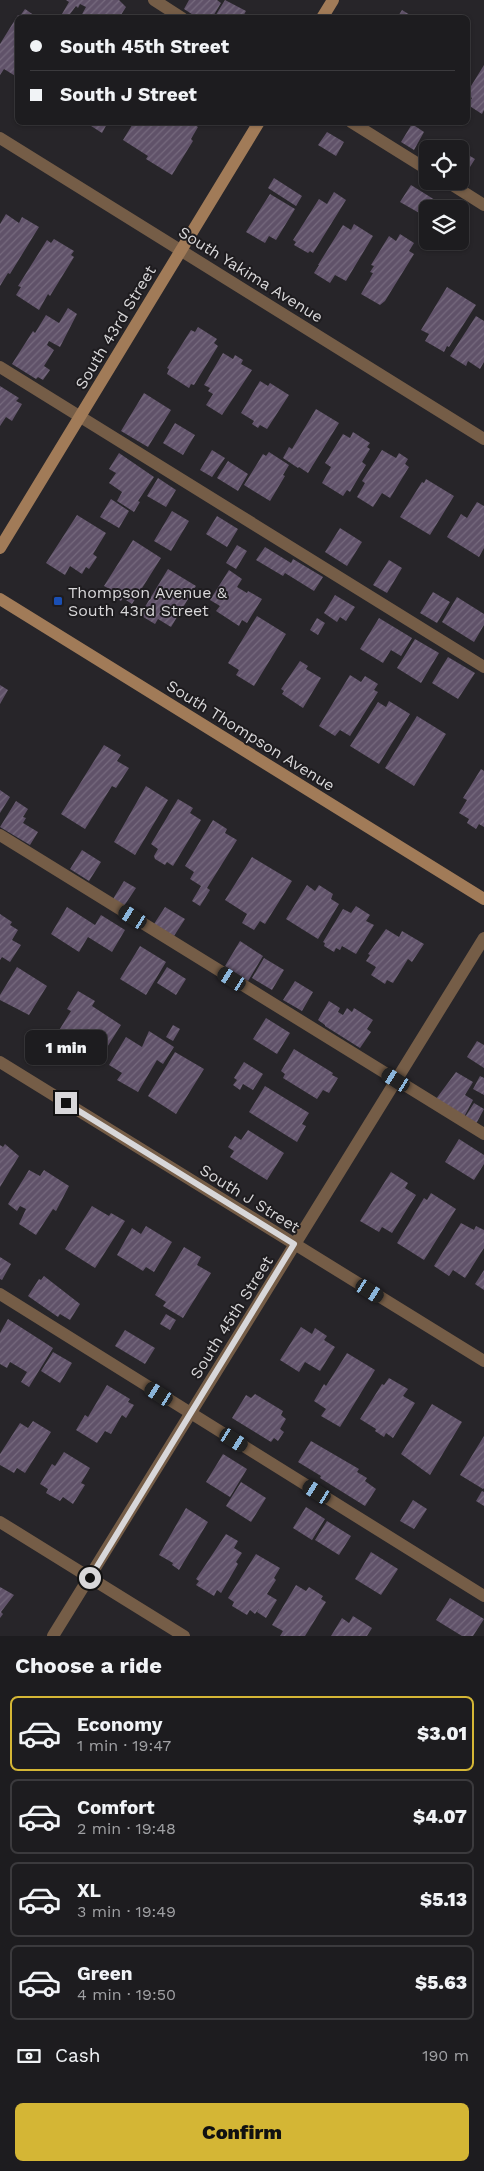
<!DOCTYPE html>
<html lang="en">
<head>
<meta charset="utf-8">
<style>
  :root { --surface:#1d1c1f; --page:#2a292c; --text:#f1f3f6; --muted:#a0a1a4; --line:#3b3a3d; --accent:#d4b635 }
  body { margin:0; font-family:"Work Sans",sans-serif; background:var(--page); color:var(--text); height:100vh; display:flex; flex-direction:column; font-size:19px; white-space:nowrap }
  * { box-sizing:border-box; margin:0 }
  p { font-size:16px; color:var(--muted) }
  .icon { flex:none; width:28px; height:28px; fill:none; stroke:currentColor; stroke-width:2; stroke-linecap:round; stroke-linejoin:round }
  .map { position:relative; height:1636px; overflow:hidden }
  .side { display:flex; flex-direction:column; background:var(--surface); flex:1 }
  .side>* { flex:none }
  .top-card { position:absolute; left:15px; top:15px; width:455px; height:110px; border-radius:8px; box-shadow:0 1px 4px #0004,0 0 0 1px var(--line); display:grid; align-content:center; height:110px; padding:0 15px; background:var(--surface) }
  .fabs { position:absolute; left:419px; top:140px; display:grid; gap:10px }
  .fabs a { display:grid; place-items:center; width:50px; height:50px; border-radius:8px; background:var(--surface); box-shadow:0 1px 4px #0004,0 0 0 1px var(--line); font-size:25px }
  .end { position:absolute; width:22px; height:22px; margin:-11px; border:6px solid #d8d7d9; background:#111; box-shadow:0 0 0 2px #111 }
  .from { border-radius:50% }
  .bubble { position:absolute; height:35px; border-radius:8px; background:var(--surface); box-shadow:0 1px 4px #0004,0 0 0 1px var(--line); font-size:16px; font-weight:800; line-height:35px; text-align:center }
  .car { position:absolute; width:15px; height:30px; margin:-15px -8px; border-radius:6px; box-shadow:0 0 4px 1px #0007; background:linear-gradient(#222 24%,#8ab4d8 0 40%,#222 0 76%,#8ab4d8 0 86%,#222 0) }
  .top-card b { display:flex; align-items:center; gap:18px; height:48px; font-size:19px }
  .top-card b+b { border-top:1px solid var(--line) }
  .top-card i { width:12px; height:12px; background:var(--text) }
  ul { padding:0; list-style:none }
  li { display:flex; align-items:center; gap:15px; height:75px; margin:0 10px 8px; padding:0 5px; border:2px solid var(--line); border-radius:8px }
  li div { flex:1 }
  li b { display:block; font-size:19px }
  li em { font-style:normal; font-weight:800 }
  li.active { border-color:var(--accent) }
  li>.icon { width:45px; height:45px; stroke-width:1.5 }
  h2 { padding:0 15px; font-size:22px; line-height:60px }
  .pay { display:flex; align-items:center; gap:12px; height:55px; padding:0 15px; font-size:19px }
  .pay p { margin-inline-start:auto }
  .cta { display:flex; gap:10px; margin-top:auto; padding:10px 15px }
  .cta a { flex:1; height:58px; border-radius:8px; background:var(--accent); color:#111; font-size:20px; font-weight:800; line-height:58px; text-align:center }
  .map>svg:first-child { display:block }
  .building { fill:url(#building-hatch) }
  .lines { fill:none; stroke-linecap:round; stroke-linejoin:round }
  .lane { stroke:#755d47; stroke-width:12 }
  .street { stroke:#755d47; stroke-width:12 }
  .secondary { stroke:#a17b58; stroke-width:12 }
  .route { stroke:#d8d7d9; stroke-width:6 }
  .transit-dot { fill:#1a4fb4; stroke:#1e1c1f; stroke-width:2 }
  .labels { text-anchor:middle; stroke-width:4; stroke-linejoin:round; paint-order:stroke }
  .street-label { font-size:16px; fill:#d8d7d9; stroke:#1e1c1f }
  .poi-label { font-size:16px; fill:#d8d7d9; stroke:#1e1c1f; text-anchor:start }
</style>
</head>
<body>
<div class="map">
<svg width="484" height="1636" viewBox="0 0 484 1636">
  <defs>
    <pattern id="building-hatch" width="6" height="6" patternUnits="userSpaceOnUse" patternTransform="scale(1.25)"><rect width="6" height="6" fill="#605269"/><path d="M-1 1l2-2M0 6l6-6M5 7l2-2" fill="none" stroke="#766a7e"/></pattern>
  </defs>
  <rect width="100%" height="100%" fill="#272529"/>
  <path class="building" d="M66 0H119L126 7 119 18H80L86 7 80 4 78 8 76 6 67 18 62 14 69 2Z
    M189 0H217L221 3 212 18H198L184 9Z
    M225 0 246 11 242 18H214Z
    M25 9 38 18H18V76L17 77 4 69 0 75V44L18 15 20 16Z
    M402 10 415 18H397Z
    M484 65V110L482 114 468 105 472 98 468 95V91Z
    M85 122H108L102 133Z
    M134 122H163L168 125 170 122H190L198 127 191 139 193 141 172 175 146 159 148 156 123 140Z
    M412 124 424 132 414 150 401 142Z
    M327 132 344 142 336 156 318 145Z
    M460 150 475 159 461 181 460 180Z
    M274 178 302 196 296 206 268 188Z
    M411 185 443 205 441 209H428V218L400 202Z
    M334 192 346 200 313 253 310 251 308 253 294 245 296 242 293 240 319 199 327 204Z
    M270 194 295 209 276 240 269 236 265 243 246 232Z
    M6 214 19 223 22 217 39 227 10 274 8 273 0 286V224Z
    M354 224 373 236 346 281 335 275 330 283 314 273 319 265H318L343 225 351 230Z
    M400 234 414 243 409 251 414 254 385 301 380 305 361 294 373 273 370 272 374 266 371 265 389 236 396 241Z
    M54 239 74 251 71 255 74 257 50 296 48 294 39 310 16 295 21 287 18 286 47 240 51 243Z
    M447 287 476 305 449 347 447 346 444 352 425 341 429 334 421 330Z
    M68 308 77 314 60 347 49 341 47 345 54 350 44 366 50 370 43 380 38 377 36 379 12 364 33 331 35 333 46 315 59 323Z
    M476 316 484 321V362L480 369 468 361 466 366 450 356Z
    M198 327 217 339 214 343 218 346 194 385 191 384 189 388 167 374 169 369 167 368 191 330 195 332Z
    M223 353 233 359 235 355 243 360 241 364 252 370 222 415 206 405 213 394 208 391 210 388 204 385Z
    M260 381 268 386 270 383 289 395 267 429 260 425 258 428 252 424 254 421 241 413Z
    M0 386 19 398 16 401 22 404 12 421 6 417 0 426Z
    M144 393 171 410 148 447 121 431Z
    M316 409 339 423 308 473 299 467 298 468 283 458 289 447 292 449Z
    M175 423 195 435 183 455 163 443Z
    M353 432 370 443 367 447 370 449 362 462 366 465 350 492 347 490 343 496 322 483 331 467 325 463 343 434 350 438Z
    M212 450 225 458 212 477 200 470Z
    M382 450 396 458 399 453 408 459 405 464 409 467 390 498 382 493 373 507 357 497 365 483 362 481Z
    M269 452 289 465 283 475 285 476 270 501 244 485 263 454 266 456Z
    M119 453 154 477 138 501 140 502 134 512 117 501 122 492 109 483 116 473 109 469Z
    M228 461 248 474 238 491 217 478Z
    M158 478 176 490 166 507 147 496Z
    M426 479 454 496 430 535 400 517 422 482 424 483Z
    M111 499 129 511 119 528 100 517Z
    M477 502 484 506V548L479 557 447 537 461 514 467 518Z
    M172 511 189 521 171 551 154 541Z
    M77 515 106 533 93 554 97 557 89 569 86 567 82 574 70 566 65 575 46 563Z
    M217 516 238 529 227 547 206 534Z
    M340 528 362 542 347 566 325 552Z
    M133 540 161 558 132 604 123 598 121 601 113 596 115 592 104 586Z
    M237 545 247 551 236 569 226 563Z
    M265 547 291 563 293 559 323 577 314 591 285 573 283 576 256 560Z
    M389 560 402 568 387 593 373 585Z
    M168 569 196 586 171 627 158 619 155 624 140 615Z
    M229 570 242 579 237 587 247 593 248 591 262 599 247 623 242 620 239 626 216 611 220 606 210 600Z
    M433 592 450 602 437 623 420 613Z
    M335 595 355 607 346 621 340 617 337 622 324 613Z
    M457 597 484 614V625L474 642 442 622Z
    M257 616 286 634 254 686 236 675 239 670 228 663Z
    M317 618 325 623 318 635 310 630Z
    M379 618 412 638 401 656 391 650 383 663 360 649Z
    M415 639 439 653 421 683 397 668Z
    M448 657 475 673 458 699 432 683Z
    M300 661 308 666 306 669 321 678 303 708 282 694 284 691 281 689Z
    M350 675 361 682 365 676 378 684 374 690 378 692 350 736 340 730 335 736 319 726Z
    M0 685 8 690 0 704Z
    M389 701 410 714 379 764 350 746 378 702 386 707Z
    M417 716 446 734 414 786 385 768Z
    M104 745 121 755 117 761 129 768 116 788 112 786 85 829 61 814Z
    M481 769 484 771V827L479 824 476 829 467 823 469 819 459 813 467 800 463 798Z
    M146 786 168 800 135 855 114 842Z
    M0 790 10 797 0 813Z
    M178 799 193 808 190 813 201 820 173 866 167 862 165 865 155 859 154 856 158 849 151 844Z
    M16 801 28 809 23 817 26 818 23 823 38 832 30 845 0 827Z
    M213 820 227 829 225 833 237 840 207 888 210 890 200 906 192 901 201 886 190 879 194 872 185 866Z
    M82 850 101 862 89 881 70 869Z
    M252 857 292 881 265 924 260 921 254 930 242 923 247 914 225 900Z
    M124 881 136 888 124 906 113 899Z
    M307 885 315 891 319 885 333 894 331 899 339 904 318 939 286 919Z
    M356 906 370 915 366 921 374 925 356 954 342 946 340 950 336 948 334 952 324 946 325 943 323 942 343 909 351 913Z
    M67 907 95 925 101 915 125 930 112 952 88 937 79 952 51 934Z
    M165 907 185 919 174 936 154 924Z
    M0 914 12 922 10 925 18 930 12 940 21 945 10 962 2 957 0 960Z
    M386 929 399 937 402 931 424 944 412 962 408 959 393 983 387 980 385 984 371 975 376 967 366 961 370 955 368 954Z
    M240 941 263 956 248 981 225 966Z
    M140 946 166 962 146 995 120 979Z
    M264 958 284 970 272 990 252 978Z
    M17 967 47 986 29 1015 0 1000V995Z
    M167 967 186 979 176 995 157 983Z
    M295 981 313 992 302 1011 283 1000Z
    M78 991 95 1001 92 1006 121 1025 104 1052 88 1042 81 1053 66 1043 68 1039 58 1032 71 1011 67 1009Z
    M329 1001 340 1008 338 1012 343 1015 347 1008 352 1012 354 1008 373 1020 367 1029 371 1032 360 1048 325 1026V1025L318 1020Z
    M266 1018 290 1033 277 1054 253 1039Z
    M173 1025 180 1029 173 1041 166 1037Z
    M149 1031 174 1047 163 1064 157 1060 138 1092 117 1080 122 1073 109 1065 126 1037 142 1047Z
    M477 1041 484 1045V1068L467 1057Z
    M294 1049 333 1073 332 1075 338 1078 329 1093 323 1090 317 1099 283 1078 285 1074 281 1071Z
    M175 1052 204 1069 176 1114 148 1096Z
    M244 1062 263 1074 253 1090 243 1084 240 1090 233 1085 237 1080 234 1078Z
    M456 1072 473 1082 465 1095 473 1100 464 1117 436 1099Z
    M480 1076 484 1078V1095L473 1089Z
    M265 1086 309 1113 302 1124 306 1126 297 1142 249 1112Z
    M474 1103 484 1109 476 1124 465 1117Z
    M248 1130 284 1153 267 1180 230 1157 234 1151 228 1147 235 1136 241 1140Z
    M459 1139 484 1155V1164L474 1180 445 1162Z
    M5 1144 19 1156 0 1187V1145L3 1147Z
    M29 1170 40 1176 44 1170 69 1186 56 1211 53 1209 36 1235 19 1224 26 1209 20 1206 17 1211 8 1204Z
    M391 1172 408 1183 405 1188 416 1195 392 1233 382 1227 379 1232 360 1221Z
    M431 1193 456 1209 424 1260 397 1243 424 1198 427 1200Z
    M92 1206 109 1216 111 1213 125 1221 95 1268 65 1249Z
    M461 1223 474 1230 476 1226 484 1230V1248L465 1278 453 1270 449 1276 434 1266Z
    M146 1226 172 1242 154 1272 146 1267 143 1271 117 1255 132 1228 141 1234Z
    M184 1247 201 1257 197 1265 211 1273 183 1318 163 1306 166 1302 155 1295Z
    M0 1257 11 1264 2 1280 0 1279Z
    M484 1270V1290L475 1284Z
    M44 1276 80 1304 70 1320 60 1314 58 1317 28 1296 39 1279 41 1280Z
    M166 1314 176 1320 170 1330 160 1324Z
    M8 1319 53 1348 29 1387 21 1382 27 1372 10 1362 7 1368 0 1364V1333Z
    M301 1327 312 1334 315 1328 327 1336 324 1340 335 1347 320 1371 305 1362 299 1372 280 1360Z
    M125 1330 155 1348 145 1364 115 1346Z
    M53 1352 72 1363 60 1383 41 1371Z
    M347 1353 375 1370 340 1427 321 1416 326 1409 314 1401 324 1384 326 1386Z
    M389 1378 408 1389 403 1396 415 1403 393 1438 386 1433 384 1437 375 1431 376 1429 360 1419 382 1384 384 1385Z
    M107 1385 130 1399 128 1402 134 1405 126 1418 122 1415 111 1434 105 1431 97 1443 76 1430 85 1415 88 1417Z
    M255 1394 283 1411 281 1415 286 1419 280 1429 284 1432 278 1441 274 1438 271 1442 232 1418 246 1395 251 1398Z
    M432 1404 462 1422 430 1475 401 1454Z
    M33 1421 51 1432 25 1473 17 1468 14 1473 0 1465V1454L20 1423 28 1428Z
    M484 1436V1488L483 1489 460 1475Z
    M311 1441 359 1469 357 1472 367 1478 365 1481 376 1489 365 1506 320 1478 321 1476 298 1462Z
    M64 1452 90 1468 81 1483 85 1485 73 1504 63 1497 60 1501 46 1493 48 1489 40 1484 52 1464 55 1466Z
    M223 1454 247 1469 230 1497 206 1482Z
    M241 1482 266 1498 251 1522 226 1506Z
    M482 1491 484 1492V1506L476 1501Z
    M413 1500 427 1509 414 1529 400 1521Z
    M306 1507 325 1519 312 1540 293 1528Z
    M186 1508 208 1522 179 1570 172 1565 173 1563 159 1555Z
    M327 1521 351 1536 339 1555 315 1540Z
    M226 1534 238 1541 234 1548 242 1553 236 1562 238 1564 221 1593 217 1590 214 1596 196 1585 199 1581 196 1579Z
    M371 1552 398 1569 381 1595 355 1579Z
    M256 1554 280 1568 274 1578 276 1580 267 1594 277 1600 266 1618 257 1612 260 1607 255 1614 250 1610 247 1615 232 1606 234 1602 228 1598Z
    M296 1585 306 1591 309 1587 323 1596 321 1599 326 1602 305 1636H280L283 1631 272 1625Z
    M0 1587 14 1595 1 1612 3 1614 0 1618Z
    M450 1598 484 1619 473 1636H462L436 1620Z
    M353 1616 372 1628 367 1636H331L342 1618 349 1623Z"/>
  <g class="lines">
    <path class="lane" d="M154 0 182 18
      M351 122 428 170
      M446 181 484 205
      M0 367 484 667
      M0 835 484 1134
      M0 1294 484 1596"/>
    <path class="street" d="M0 138 484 439
      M0 1062 484 1361
      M0 1522 184 1636
      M53 1636 484 938"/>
    <path class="secondary" d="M322 18 333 0
      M0 548 259 122
      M0 599 484 899"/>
  </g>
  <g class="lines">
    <path class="route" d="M66 1103 294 1244 90 1578"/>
  </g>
  <rect class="transit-dot" x="53" y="596" width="10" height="10" rx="2.5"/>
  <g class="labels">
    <g class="street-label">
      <text transform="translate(251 274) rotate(32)" y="6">South Yakima Avenue</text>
      <text transform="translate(115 327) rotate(-59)" y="6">South 43rd Street</text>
      <text transform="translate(251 735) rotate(32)" y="6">South Thompson Avenue</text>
      <text transform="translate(250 1198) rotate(32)" y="6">South J Street</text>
      <text transform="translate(231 1317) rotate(-58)" y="6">South 45th Street</text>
    </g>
    <g class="poi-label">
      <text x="68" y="598">Thompson Avenue &amp;<tspan x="68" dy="18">South 43rd Street</tspan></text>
    </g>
  </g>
</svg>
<div class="fabs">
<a><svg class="icon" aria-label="locate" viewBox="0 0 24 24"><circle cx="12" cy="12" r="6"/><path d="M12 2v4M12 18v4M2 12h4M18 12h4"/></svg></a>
<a><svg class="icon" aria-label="layers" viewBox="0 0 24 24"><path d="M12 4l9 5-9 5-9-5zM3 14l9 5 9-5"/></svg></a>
</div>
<i class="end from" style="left:90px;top:1578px"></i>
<i class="end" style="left:66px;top:1103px"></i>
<div class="bubble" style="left:25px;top:1030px;width:82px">1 min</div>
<i class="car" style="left:133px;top:917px;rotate:302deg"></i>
<i class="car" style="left:232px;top:979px;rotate:302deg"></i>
<i class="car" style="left:396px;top:1080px;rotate:302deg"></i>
<i class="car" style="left:370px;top:1291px;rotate:122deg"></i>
<i class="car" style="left:159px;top:1394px;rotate:302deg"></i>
<i class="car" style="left:234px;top:1440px;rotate:122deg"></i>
<i class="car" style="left:317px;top:1492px;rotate:302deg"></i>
<div class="top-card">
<b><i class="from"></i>South 45th Street</b>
<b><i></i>South J Street</b>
</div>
</div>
<section class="side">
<h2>Choose a ride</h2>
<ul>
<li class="active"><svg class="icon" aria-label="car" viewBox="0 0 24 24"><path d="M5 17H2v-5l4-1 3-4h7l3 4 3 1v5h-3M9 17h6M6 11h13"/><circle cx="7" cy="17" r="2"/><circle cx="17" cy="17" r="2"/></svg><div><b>Economy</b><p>1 min · 19:47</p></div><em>$3.01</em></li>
<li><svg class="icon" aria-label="car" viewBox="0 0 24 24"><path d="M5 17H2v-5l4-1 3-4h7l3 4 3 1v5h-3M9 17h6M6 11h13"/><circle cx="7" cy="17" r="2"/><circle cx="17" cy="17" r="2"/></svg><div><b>Comfort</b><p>2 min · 19:48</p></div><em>$4.07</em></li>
<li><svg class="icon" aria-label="car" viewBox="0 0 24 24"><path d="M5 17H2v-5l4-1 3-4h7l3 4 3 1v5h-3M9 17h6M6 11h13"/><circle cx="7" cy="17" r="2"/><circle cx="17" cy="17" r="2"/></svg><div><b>XL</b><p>3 min · 19:49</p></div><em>$5.13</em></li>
<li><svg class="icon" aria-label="car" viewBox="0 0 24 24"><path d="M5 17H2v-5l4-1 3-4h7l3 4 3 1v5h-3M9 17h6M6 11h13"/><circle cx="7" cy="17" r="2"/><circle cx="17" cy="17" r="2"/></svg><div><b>Green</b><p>4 min · 19:50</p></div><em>$5.63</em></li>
</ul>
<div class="pay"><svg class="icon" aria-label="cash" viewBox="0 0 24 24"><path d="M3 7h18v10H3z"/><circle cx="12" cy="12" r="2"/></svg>Cash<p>190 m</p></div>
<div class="cta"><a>Confirm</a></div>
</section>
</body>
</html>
